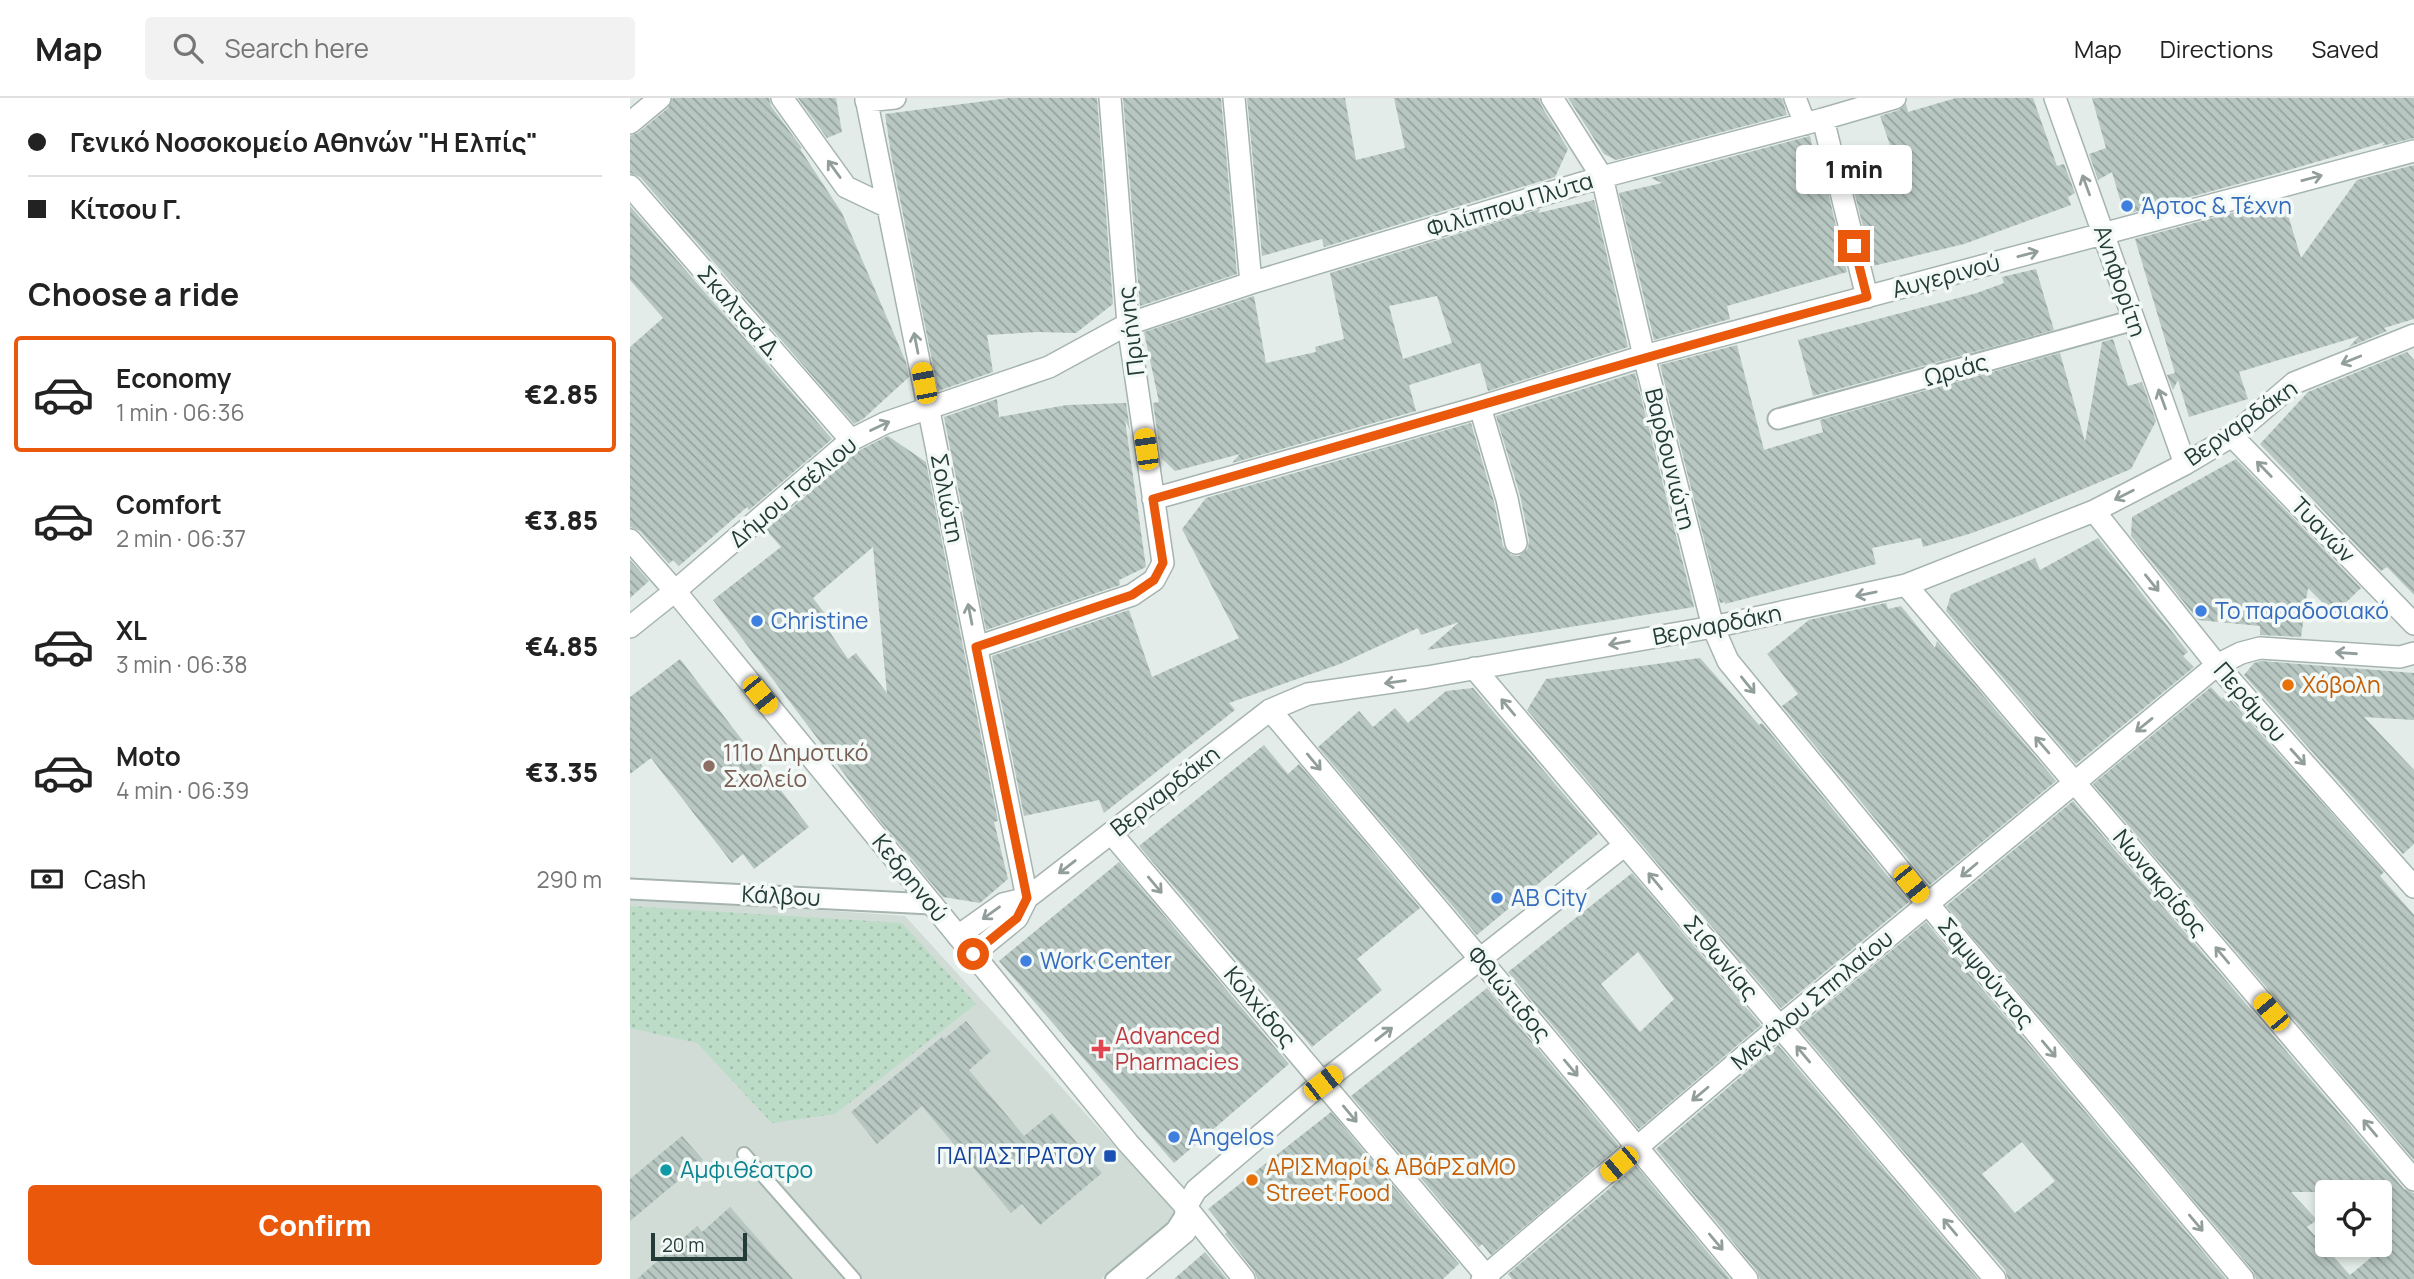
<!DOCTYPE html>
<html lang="en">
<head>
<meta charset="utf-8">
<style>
  :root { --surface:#fff; --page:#f2f2f2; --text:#222; --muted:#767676; --line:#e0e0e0; --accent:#ea580c }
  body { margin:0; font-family:Manrope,sans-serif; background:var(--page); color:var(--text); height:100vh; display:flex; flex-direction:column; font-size:26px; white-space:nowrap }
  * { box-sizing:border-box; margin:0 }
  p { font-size:23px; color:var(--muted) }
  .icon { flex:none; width:38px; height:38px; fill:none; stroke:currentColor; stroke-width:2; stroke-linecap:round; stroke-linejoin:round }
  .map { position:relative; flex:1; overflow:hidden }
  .sheet { display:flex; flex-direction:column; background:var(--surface); width:630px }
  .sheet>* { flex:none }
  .top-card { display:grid; align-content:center; height:154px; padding:0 28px; background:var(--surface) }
  .tools { position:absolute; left:1685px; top:1082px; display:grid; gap:14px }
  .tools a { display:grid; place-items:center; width:77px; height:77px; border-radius:7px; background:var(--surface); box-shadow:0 4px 10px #0003; font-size:35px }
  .scale { position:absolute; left:21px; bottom:18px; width:96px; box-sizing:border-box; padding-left:7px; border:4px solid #243c37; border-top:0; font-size:19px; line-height:24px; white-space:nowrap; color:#243c37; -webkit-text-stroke:5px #f3f9f6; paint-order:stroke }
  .end { position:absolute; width:32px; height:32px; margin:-16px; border:9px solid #ea580c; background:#fff; box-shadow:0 0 0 4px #fff }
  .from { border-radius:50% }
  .bubble { position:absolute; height:49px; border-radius:7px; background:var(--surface); box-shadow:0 4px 10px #0003; font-size:23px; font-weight:800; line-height:49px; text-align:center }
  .car { position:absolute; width:21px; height:42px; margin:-21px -10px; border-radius:9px; box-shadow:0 0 5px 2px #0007; background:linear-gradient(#f5c518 24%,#345 0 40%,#f5c518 0 76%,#345 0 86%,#f5c518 0) }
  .top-card b { display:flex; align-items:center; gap:24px; height:66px; font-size:26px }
  .top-card b+b { border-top:2px solid var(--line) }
  .top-card i { width:18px; height:18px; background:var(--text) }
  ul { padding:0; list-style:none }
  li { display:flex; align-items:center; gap:21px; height:116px; margin:0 14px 10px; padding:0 14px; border:4px solid transparent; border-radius:7px }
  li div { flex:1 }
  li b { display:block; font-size:26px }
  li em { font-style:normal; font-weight:800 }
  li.on { border-color:var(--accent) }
  li>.icon { width:63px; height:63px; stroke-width:1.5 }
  h2 { padding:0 28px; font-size:32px; line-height:84px }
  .pay { display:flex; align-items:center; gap:18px; height:77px; padding:0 28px; font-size:26px }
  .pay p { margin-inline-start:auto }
  .action { display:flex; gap:14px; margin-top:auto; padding:14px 28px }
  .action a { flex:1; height:80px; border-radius:7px; background:var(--accent); color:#fff; font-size:28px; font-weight:800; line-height:80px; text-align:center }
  header { display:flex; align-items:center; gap:42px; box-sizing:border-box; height:98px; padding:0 35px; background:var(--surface); border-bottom:2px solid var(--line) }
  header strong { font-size:33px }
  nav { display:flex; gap:38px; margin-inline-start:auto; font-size:24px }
  .search { width:490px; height:63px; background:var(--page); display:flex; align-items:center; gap:18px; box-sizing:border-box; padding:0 24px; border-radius:7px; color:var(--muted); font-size:26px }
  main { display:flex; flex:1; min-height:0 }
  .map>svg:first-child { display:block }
  .built { fill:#d1dcd7 }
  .park { fill:url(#park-dots) }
  .building { fill:url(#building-back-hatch); fill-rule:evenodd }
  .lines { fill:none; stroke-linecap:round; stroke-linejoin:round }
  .service-casing { stroke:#a6b4af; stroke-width:16 }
  .pedestrian-casing { stroke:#a6b4af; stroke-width:23 }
  .minor-casing { stroke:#a6b4af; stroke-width:24 }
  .tertiary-casing { stroke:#a6b4af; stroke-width:24 }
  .service { stroke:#fff; stroke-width:12 }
  .pedestrian { stroke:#fff; stroke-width:19 }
  .minor { stroke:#fff; stroke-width:21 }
  .tertiary { stroke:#fff; stroke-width:21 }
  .oneway { stroke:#929e9b }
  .route { stroke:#ea580c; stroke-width:9 }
  .shop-dot { fill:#3f7fe0; stroke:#f3f9f6; stroke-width:2.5 }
  .food-dot { fill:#e8710a; stroke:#f3f9f6; stroke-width:2.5 }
  .education-dot { fill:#8d6e63; stroke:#f3f9f6; stroke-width:2.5 }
  .health-dot { fill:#e0444e; stroke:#f3f9f6; stroke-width:2.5 }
  .transit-dot { fill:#1a4fb4; stroke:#f3f9f6; stroke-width:2.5 }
  .culture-dot { fill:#0f9aa8; stroke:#f3f9f6; stroke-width:2.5 }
  .labels { text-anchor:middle; stroke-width:7; stroke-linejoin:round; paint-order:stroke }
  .street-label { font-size:23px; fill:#243c37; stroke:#f3f9f6 }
  .shop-label { font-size:23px; fill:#366cbe; stroke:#f3f9f6; text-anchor:start }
  .food-label { font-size:23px; fill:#c56008; stroke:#f3f9f6; text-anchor:start }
  .education-label { font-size:23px; fill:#785e54; stroke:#f3f9f6; text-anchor:start }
  .health-label { font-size:23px; fill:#be3a42; stroke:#f3f9f6; text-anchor:start }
  .transit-label { font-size:23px; fill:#164399; stroke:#f3f9f6; text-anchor:end }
  .culture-label { font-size:23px; fill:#0d838f; stroke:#f3f9f6; text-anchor:start }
</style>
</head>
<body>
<header>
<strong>Map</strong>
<div class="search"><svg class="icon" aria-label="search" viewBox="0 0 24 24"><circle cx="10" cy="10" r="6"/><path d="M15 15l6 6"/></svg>Search here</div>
<nav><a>Map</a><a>Directions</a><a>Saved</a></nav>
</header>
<main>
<section class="sheet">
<div class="top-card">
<b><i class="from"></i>Γενικό Νοσοκομείο Αθηνών &quot;Η Ελπίς&quot;</b>
<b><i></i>Κίτσου Γ.</b>
</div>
<h2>Choose a ride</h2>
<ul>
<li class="on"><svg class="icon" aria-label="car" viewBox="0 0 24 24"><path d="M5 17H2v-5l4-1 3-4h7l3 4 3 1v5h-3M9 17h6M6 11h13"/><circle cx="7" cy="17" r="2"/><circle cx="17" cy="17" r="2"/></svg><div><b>Economy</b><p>1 min · 06:36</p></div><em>€2.85</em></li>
<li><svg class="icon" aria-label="car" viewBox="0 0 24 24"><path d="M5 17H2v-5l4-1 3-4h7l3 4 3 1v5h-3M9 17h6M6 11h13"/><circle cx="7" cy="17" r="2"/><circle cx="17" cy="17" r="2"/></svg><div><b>Comfort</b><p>2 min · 06:37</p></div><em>€3.85</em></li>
<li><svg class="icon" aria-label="car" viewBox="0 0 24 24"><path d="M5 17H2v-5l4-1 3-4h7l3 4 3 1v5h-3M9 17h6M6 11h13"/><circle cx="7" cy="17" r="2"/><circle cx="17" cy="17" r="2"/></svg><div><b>XL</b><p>3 min · 06:38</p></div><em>€4.85</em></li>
<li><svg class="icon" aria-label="car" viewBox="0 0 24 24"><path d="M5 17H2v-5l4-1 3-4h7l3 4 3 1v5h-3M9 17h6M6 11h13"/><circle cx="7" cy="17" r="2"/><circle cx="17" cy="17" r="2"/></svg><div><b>Moto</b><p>4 min · 06:39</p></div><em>€3.35</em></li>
</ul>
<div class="pay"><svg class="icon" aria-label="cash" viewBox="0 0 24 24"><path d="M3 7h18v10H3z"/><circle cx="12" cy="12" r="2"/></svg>Cash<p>290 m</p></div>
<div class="action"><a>Confirm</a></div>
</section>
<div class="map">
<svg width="1784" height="1181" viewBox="0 0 1784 1181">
  <defs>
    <pattern id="park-dots" width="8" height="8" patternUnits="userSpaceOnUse" patternTransform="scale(1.75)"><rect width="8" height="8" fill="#bddcc7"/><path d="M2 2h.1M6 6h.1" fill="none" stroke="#a2beac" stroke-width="1.8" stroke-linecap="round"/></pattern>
    <pattern id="building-back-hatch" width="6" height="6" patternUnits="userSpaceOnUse" patternTransform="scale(1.75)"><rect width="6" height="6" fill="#b8c7c1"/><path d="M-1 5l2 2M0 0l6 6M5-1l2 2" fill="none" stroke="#95a39e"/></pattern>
  </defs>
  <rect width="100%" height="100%" fill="#e3ece8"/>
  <path class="built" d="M0 799 275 818 547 1116 471 1181H0Z"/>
  <path class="park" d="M0 808 272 825 346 906 205 1016 142 1025 67 945 0 930Z"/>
  <path class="building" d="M43 0H139L141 8 172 50 170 51 212 115 276 264 279 279 233 321 224 326 10 79 0 75V38L8 35 38 10Z
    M168 0H206L212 34 197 40Z
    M379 0H467L483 206 446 235 408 234 357 237 363 274 308 293 261 56 255 16Z
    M493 0H591L607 176 510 208Z
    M617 0H715L726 62 775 50 764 0H909L911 7 938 51 925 79 694 149 692 141 632 158Z
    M938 0H1152L1157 17 986 62 974 56Z
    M1326 0H1403L1427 68 1434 66 1445 95 1438 99 1441 107 1334 146 1243 168 1223 89 1271 79 1250 18 1269 12 1276 6 1278 14Z
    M1462 0H1784V40L1752 48 1755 44 1645 76 1497 116 1494 115 1482 74 1468 82 1459 56 1476 50Z
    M1180 38 1193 95 1198 94 1217 174 1097 208 1100 221 1024 242 989 95 1032 85 1021 80Z
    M1784 67V221L1754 230 1757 233 1719 249 1729 238 1609 274 1618 301 1559 319 1548 282 1543 292 1537 277 1545 275 1505 141 1653 101 1671 160 1727 82Z
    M964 102 998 249 858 293 850 265 779 287 786 313 602 365 610 356 545 373 531 360 523 305 529 304 514 234 624 198 636 265 686 254 685 249 714 241 700 175 910 111 908 115ZM807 198 822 245 773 261 759 208Z
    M0 108 202 341 119 412 117 409 49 468 43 462 39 466 10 433 0 429V249L33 220 0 182Z
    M1406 171 1424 232 1183 298 1168 242 1347 195 1374 185 1372 179Z
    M1483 241 1498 288 1512 284 1526 323 1501 371 1391 417 1339 436 1293 449 1291 440 1242 450 1246 466 1095 506V504L1090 505 1030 267 1107 247 1134 352 1193 334 1190 322 1430 255 1455 344 1472 244Z
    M1777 254 1784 262V497L1757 469 1751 473 1630 346 1678 294Z
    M1005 275 1064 509 797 552 829 524 791 537 788 530 710 566 599 605 605 612 474 715 469 702 394 718 362 558 499 512 522 579 609 540 552 431 576 400 841 325 864 404 873 448 881 457 889 458 898 450 899 442 890 397 866 318Z
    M367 301 369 319 437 307 496 305 500 332 495 322 516 469 489 482 490 487 356 532 314 319Z
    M258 338 296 364 368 723 364 724 378 781 350 805 313 799 243 714 83 502 151 449 136 432 228 353ZM243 449 252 543 257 595 226 555 218 561 191 521 196 517 183 500Z
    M1606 361 1731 490 1704 516 1678 490 1671 539 1630 537V528L1568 522 1501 438 1502 419Z
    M1468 440 1558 554 1553 558 1564 569 1446 666 1316 513 1321 496 1405 460 1410 472Z
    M0 462 19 483 0 500Z
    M1256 505 1258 511 1271 508 1305 550 1307 543 1426 683 1300 787 1152 608 1168 596 1137 556 1179 522Z
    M1070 560 1129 627 1132 625 1279 804 1151 910 897 612 916 581Z
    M50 561 179 729 124 771 113 756 102 765 21 660 0 676V599Z
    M1631 563 1784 575V622L1734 619 1784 672V746L1773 756 1614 577 1624 565Z
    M1581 589 1592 601 1596 597 1754 774 1750 778 1784 817V1062L1463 686Z
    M843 590 968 736 847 837 688 649 729 613 743 629 765 610 778 625 816 593Z
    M634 647 658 676 669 666 790 810 727 861 752 892 682 949 509 748Z
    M1443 703 1774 1091 1784 1095V1181H1626L1623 1173 1316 808ZM1661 1094H1750V1152L1720 1177 1677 1129 1687 1122Z
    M489 764 659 966 544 1065 369 863Z
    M1002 775 1131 927 1009 1031 878 874ZM1008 854 1044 901 1010 934 971 886Z
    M1296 824 1596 1181H1378L1375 1172 1168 930ZM1392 1044 1425 1083 1385 1115 1352 1076Z
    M857 890 989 1048 861 1157 852 1146 849 1149 721 998Z
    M336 923 361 953 339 972 394 1038 422 1015 472 1075 410 1127 392 1106 381 1115 292 1008 247 1046 221 1014 312 939 314 941Z
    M1148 947 1348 1181H1130L1127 1173 1026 1051Z
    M701 1014 829 1166 813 1181H627L624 1173 595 1136 597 1134 578 1111Z
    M52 1038 73 1062 0 1123V1081Z
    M1006 1068 1100 1181H882L878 1176Z
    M100 1109 163 1181H7L67 1128 72 1134Z
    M575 1154 597 1181H544Z"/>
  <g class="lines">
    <defs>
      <path id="service" d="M114 1056 224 1181
        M482 1181 543 1130 554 1113"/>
      <path id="pedestrian" d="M1148 321 1504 222
        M0 791 301 806"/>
      <path id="minor" d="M152 0 216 89 258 109
        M236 0 397 800
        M604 0 621 185
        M922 0 972 79 1014 258 1083 529 1098 563 1298 806 1613 1181
        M1165 0 1175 26
        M1425 0 1555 366
        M236 3 265 0
        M1193 21 1237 199
        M0 25 30 0
        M0 88 221 342
        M850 309 877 401 886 445
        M1602 338 1784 526
        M523 401 850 309 1014 258 1784 53
        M1464 413 1587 567 1784 789
        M1276 487 1784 1082
        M45 493 221 342 255 325 419 269 498 226 621 185 972 79 1193 21 1265 0
        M347 549 502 497 524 482 533 465 498 226 480 0
        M844 570 1365 1181
        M640 612 850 861 995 747
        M481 735 859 1181
        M328 838 373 806 397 800 640 612 678 596 797 579 1083 529 1276 487 1464 413 1555 366 1602 338 1664 285 1784 237
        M343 856 387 820 397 800
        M852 1181 1150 928 1587 567 1611 555 1630 550 1770 559 1784 555"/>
      <path id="tertiary" d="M0 442 45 493 498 1045 556 1109 614 1181
        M0 529 45 493
        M499 1181 555 1134 556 1109 566 1092 693 984 850 861 1117 1181"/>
    </defs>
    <use href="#service" class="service-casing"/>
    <use href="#pedestrian" class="pedestrian-casing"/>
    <use href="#minor" class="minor-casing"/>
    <use href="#tertiary" class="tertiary-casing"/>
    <use href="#service" class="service"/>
    <use href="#pedestrian" class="pedestrian"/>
    <use href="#minor" class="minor"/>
    <use href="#tertiary" class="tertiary"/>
  </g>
  <defs><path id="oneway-shaft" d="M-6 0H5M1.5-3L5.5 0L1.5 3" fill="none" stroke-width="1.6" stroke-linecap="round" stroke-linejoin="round" transform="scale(1.75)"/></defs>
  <g class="oneway">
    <use href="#oneway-shaft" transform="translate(204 71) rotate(-126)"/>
    <use href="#oneway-shaft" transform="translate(1682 80) rotate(-15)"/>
    <use href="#oneway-shaft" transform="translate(1456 87) rotate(-110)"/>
    <use href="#oneway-shaft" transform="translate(1398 156) rotate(-15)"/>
    <use href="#oneway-shaft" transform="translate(286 245) rotate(-101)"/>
    <use href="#oneway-shaft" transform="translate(1721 262) rotate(158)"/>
    <use href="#oneway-shaft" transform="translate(1532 301) rotate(-110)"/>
    <use href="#oneway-shaft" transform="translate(250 328) rotate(-25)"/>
    <use href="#oneway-shaft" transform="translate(1634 371) rotate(-134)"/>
    <use href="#oneway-shaft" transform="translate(1494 397) rotate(153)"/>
    <use href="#oneway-shaft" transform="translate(1522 485) rotate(51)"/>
    <use href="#oneway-shaft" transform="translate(1236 496) rotate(168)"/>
    <use href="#oneway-shaft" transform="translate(340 516) rotate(-101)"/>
    <use href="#oneway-shaft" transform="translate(989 545) rotate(170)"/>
    <use href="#oneway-shaft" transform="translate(1716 555) rotate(-176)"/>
    <use href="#oneway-shaft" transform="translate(765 584) rotate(172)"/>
    <use href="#oneway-shaft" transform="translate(1118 587) rotate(51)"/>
    <use href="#oneway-shaft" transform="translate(878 609) rotate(-130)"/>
    <use href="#oneway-shaft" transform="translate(1514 627) rotate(141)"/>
    <use href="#oneway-shaft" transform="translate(1412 647) rotate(-131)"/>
    <use href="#oneway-shaft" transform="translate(1668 659) rotate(48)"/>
    <use href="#oneway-shaft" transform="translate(684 664) rotate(50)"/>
    <use href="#oneway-shaft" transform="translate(437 769) rotate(142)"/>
    <use href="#oneway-shaft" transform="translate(1339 772) rotate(140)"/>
    <use href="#oneway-shaft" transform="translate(1025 783) rotate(-130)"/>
    <use href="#oneway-shaft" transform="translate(525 787) rotate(50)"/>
    <use href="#oneway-shaft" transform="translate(361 815) rotate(144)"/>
    <use href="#oneway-shaft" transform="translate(1592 857) rotate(-130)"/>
    <use href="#oneway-shaft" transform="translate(754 936) rotate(-38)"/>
    <use href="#oneway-shaft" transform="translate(1419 951) rotate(50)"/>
    <use href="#oneway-shaft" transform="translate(1173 956) rotate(-130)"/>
    <use href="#oneway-shaft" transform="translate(941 970) rotate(50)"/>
    <use href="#oneway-shaft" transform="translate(1070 996) rotate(140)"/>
    <use href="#oneway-shaft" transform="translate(720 1016) rotate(50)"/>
    <use href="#oneway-shaft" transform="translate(1740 1030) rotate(-130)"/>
    <use href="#oneway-shaft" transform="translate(1566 1125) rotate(50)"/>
    <use href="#oneway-shaft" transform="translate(1320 1129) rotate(-130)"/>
    <use href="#oneway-shaft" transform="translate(1086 1144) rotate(50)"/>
  </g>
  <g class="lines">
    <path class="route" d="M343 856 387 820 397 800 346 549 502 497 524 482 533 465 523 401C762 334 998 262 1237 199L1224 148"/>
  </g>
  <g class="shop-dot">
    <circle cx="1497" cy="108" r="7"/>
    <circle cx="1571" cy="513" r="7"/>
    <circle cx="127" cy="523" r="7"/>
    <circle cx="867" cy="800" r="7"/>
    <circle cx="396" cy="863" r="7"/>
    <circle cx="544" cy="1039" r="7"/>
  </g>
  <g class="food-dot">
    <circle cx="1658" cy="587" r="7"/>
    <circle cx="622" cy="1082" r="7"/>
  </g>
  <circle class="education-dot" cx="79" cy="668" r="7"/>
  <path class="health-dot" d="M467.5 940.5h7v7h7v7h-7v7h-7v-7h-7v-7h7z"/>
  <rect class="transit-dot" x="473" y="1051" width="14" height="14" rx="3.5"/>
  <circle class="culture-dot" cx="36" cy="1072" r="7"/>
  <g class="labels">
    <g class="street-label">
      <text transform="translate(880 107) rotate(-17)" y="8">Φιλίππου Πλύτα</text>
      <text transform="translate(1316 178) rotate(-15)" y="8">Αυγερινού</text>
      <text transform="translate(1490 183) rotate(71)" y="8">Ανηφορίτη</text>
      <text transform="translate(110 215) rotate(49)" y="8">Σκαλτσά Δ.</text>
      <text transform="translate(501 233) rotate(-97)" y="8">Πριήνης</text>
      <text transform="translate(1326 272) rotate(-16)" y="8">Ωριάς</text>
      <text transform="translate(1611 325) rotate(-35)" y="8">Βερναρδάκη</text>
      <text transform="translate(1040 361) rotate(76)" y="8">Βαρδουνιώτη</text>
      <text transform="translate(163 394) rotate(-40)" y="8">Δήμου Τσέλιου</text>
      <text transform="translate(317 400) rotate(79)" y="8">Σολιώτη</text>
      <text transform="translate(1693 432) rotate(46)" y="8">Τυανών</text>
      <text transform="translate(1087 527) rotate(-11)" y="8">Βερναρδάκη</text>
      <text transform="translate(1620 604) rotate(49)" y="8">Περάμου</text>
      <text transform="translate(535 693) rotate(-38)" y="8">Βερναρδάκη</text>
      <text transform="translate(280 780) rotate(51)" y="8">Κεδρηνού</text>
      <text transform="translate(1530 785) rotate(50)" y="8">Νωνακρίδος</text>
      <text transform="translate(151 798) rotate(3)" y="8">Κάλβου</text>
      <text transform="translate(1091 860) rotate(50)" y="8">Σιθωνίας</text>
      <text transform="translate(1356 875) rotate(50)" y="8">Σαμψούντος</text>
      <text transform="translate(879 896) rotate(50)" y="8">Φθιώτιδος</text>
      <text transform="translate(1182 902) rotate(-40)" y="8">Μεγάλου Σπηλαίου</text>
      <text transform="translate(630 909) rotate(50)" y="8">Κολχίδος</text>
    </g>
    <g class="shop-label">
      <text x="1511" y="116">Άρτος &amp; Τέχνη</text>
      <text x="1585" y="521">Το παραδοσιακό</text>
      <text x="141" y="531">Christine</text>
      <text x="881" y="808">ΑΒ City</text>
      <text x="410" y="871">Work Center</text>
      <text x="558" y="1047">Angelos</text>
    </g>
    <g class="food-label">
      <text x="1672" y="595">Χόβολη</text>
      <text x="636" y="1077">ΑΡΙΣΜαρί &amp; ΑΒάΡΣαΜΟ<tspan x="636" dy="26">Street Food</tspan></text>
    </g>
    <g class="education-label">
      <text x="93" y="663">111ο Δημοτικό<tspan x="93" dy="26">Σχολείο</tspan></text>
    </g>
    <g class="health-label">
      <text x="485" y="946">Advanced<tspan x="485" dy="26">Pharmacies</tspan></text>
    </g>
    <g class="transit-label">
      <text x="466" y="1066">ΠΑΠΑΣΤΡΑΤΟΥ</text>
    </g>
    <g class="culture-label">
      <text x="50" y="1080">Αμφιθέατρο</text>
    </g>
  </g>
</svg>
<div class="tools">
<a><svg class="icon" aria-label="locate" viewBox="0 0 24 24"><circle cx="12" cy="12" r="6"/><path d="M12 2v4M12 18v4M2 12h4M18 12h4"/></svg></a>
</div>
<div class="scale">20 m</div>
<i class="end from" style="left:343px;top:856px"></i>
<i class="end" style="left:1224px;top:148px"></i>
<div class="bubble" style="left:1166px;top:47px;width:116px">1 min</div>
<i class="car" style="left:294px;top:285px;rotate:349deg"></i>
<i class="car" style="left:516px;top:351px;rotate:352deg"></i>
<i class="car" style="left:130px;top:597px;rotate:141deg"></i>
<i class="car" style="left:1281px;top:786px;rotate:141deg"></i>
<i class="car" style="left:1641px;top:914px;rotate:320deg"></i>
<i class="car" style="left:693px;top:985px;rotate:52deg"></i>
<i class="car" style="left:989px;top:1066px;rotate:230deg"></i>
</div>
</main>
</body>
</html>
